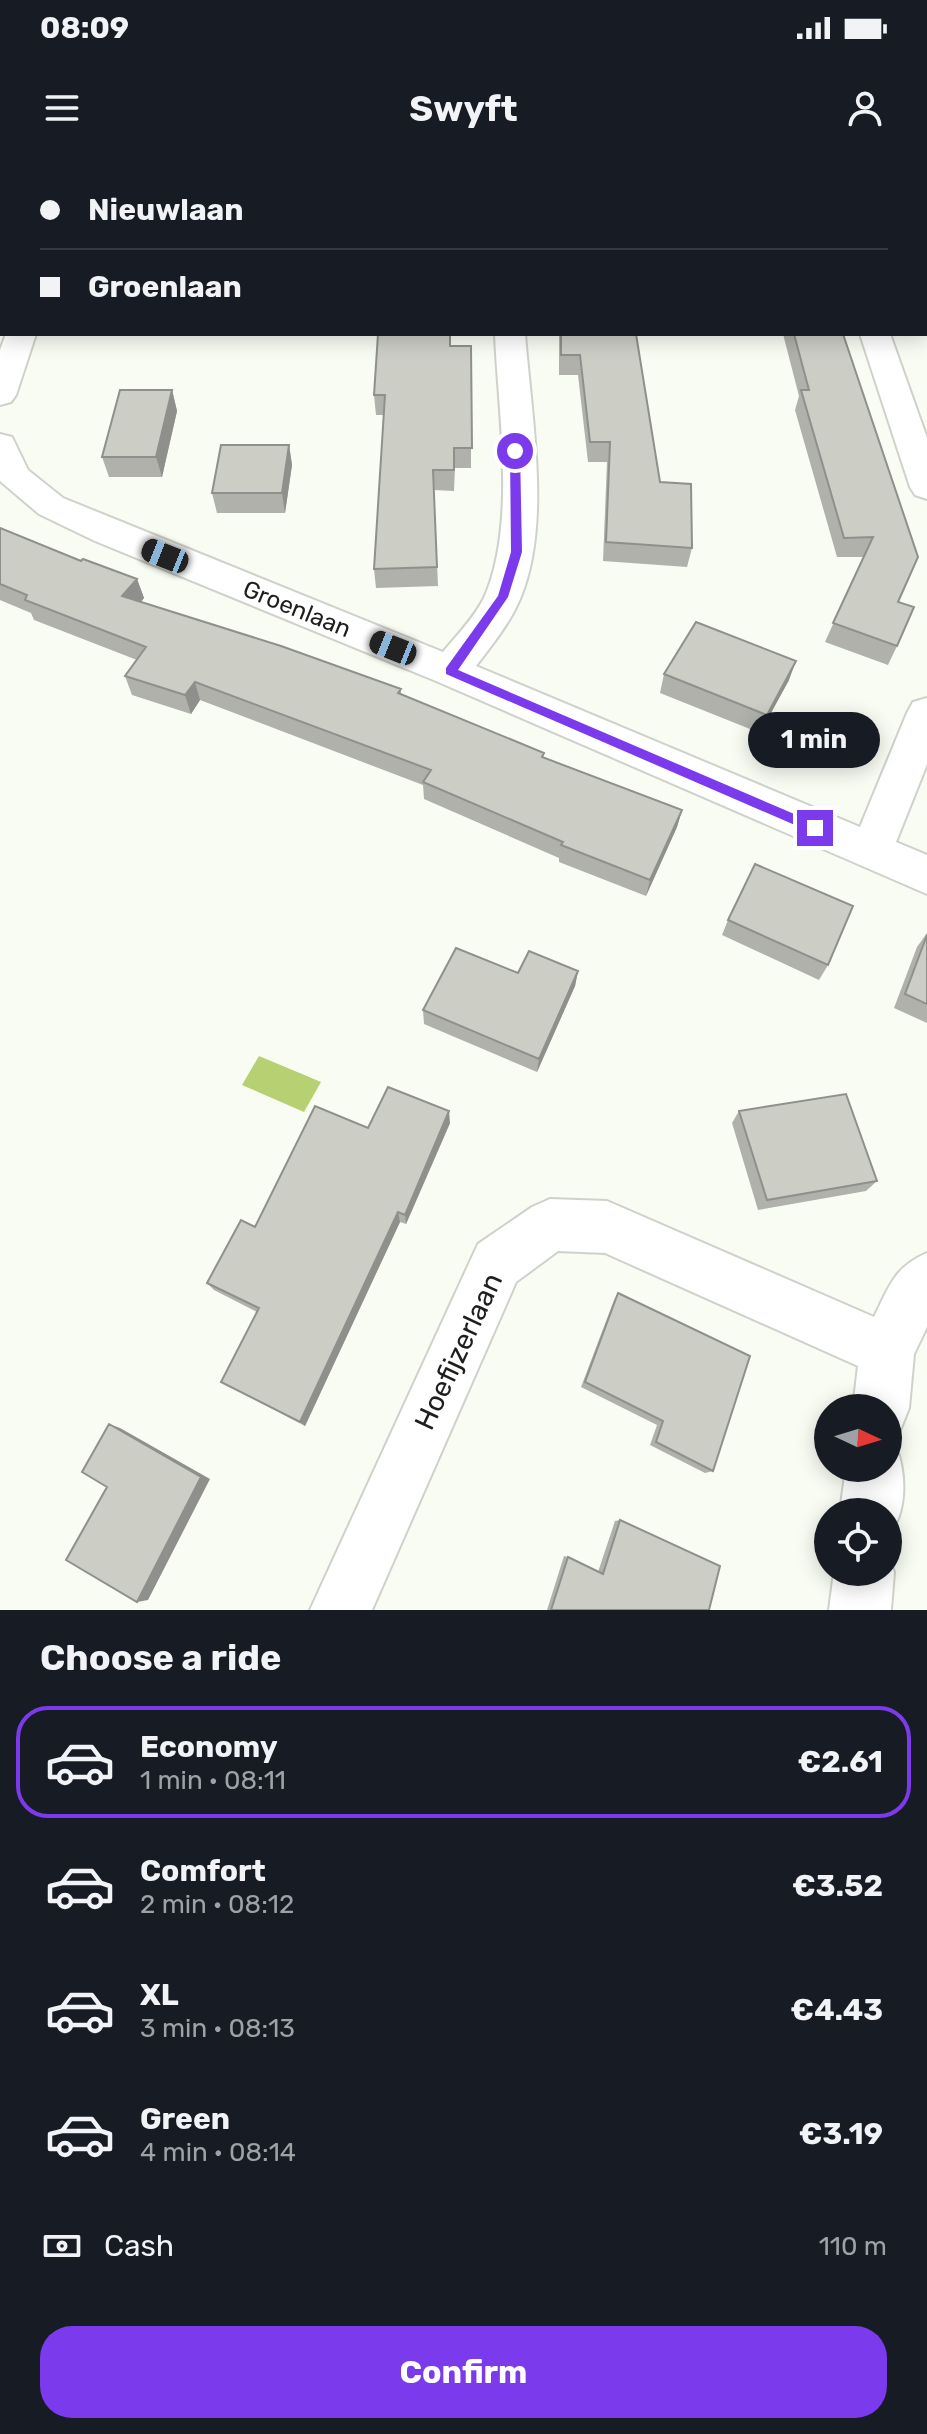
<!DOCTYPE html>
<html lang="en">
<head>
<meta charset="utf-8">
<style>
  :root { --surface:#171b24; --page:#20242c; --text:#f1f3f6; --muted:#9ea1a6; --line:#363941; --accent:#7c3aed }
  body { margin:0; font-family:Rubik,sans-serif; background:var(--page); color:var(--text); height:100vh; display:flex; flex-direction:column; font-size:30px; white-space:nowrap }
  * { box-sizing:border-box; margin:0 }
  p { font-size:26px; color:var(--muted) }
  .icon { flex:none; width:44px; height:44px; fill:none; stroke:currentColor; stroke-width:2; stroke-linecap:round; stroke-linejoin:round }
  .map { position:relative; height:1450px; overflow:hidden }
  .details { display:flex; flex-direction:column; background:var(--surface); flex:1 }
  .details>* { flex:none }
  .guide { position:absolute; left:0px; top:0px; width:928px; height:176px; box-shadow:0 4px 20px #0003; display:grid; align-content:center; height:176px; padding:0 40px; background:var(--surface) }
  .needle { width:52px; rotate:94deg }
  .controls { position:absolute; left:814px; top:1234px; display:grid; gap:16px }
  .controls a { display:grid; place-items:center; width:88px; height:88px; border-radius:50%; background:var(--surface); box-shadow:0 4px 20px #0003; font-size:40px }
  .end { position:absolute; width:36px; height:36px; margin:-18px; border:10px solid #7c3aed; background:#fff; box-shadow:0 0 0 4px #fff }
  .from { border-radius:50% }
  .bubble { position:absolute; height:56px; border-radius:28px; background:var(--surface); box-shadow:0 4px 20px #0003; font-size:26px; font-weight:700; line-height:56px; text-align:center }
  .car { position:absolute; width:24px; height:48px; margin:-24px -12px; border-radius:10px; box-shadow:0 0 6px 2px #0007; background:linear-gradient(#222 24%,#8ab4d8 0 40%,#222 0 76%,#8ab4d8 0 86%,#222 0) }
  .guide b { display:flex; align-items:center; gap:28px; height:76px; font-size:30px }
  .guide b+b { border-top:2px solid var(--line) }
  .guide i { width:20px; height:20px; background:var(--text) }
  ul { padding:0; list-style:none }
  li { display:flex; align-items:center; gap:24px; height:112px; margin:0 16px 12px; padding:0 24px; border:4px solid transparent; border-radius:32px }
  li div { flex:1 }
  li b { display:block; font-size:30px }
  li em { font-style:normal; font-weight:700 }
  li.on { border-color:var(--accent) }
  li>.icon { width:72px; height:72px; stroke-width:1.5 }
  h2 { padding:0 40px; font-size:36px; line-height:96px }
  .pay { display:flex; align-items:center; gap:20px; height:88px; padding:0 40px; font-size:30px }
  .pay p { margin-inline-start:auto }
  .cta { display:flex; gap:16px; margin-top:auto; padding:16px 40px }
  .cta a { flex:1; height:92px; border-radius:32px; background:var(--accent); color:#fff; font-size:32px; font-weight:700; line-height:92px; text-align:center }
  .status { display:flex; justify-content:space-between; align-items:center; height:56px; padding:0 40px; background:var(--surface); direction:ltr }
  .status svg { height:22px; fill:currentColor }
  header { display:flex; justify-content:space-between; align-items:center; height:104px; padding:0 40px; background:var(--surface); font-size:36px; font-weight:700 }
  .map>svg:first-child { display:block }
  .water { fill:#b7d071 }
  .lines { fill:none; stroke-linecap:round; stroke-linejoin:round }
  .minor-casing { stroke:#cfd2ca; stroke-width:4 }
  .minor { fill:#fff; fill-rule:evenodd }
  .wall { fill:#afb1aa }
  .shaded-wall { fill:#8f908b }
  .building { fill:#cccec6; stroke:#8f908b; stroke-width:2 }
  .route { fill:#7c3aed }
  .labels { text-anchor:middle; stroke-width:6; stroke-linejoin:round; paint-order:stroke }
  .street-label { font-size:24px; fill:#1e1f1c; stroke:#fff }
  .near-street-label { font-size:28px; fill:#1e1f1c; stroke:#fff }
</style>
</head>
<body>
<div class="status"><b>08:09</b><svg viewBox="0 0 49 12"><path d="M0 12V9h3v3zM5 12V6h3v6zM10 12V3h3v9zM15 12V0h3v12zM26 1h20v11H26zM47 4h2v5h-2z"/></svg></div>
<header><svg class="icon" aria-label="menu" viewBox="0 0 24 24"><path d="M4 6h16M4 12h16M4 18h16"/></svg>Swyft<svg class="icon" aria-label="person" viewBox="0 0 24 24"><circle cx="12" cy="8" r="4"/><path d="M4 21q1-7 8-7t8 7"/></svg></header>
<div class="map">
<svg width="927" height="1450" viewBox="0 0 927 1450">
  <rect width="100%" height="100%" fill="#f9fcf3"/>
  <path class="water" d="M259 896 321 922 304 952 242 925Z"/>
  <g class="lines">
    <defs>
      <path id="minor" d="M66 0H92V2H66Z
        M488 0H514V2H488Z
        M806 0H832L833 2H807Z
        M926 154H927V172H926Z
        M6 174H36L16 235 11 242 0 245V190Z
        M495 174H525C531 254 552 364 520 439 510 463 492 485 476 506L860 667 907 553 913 542 927 538V604L896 682 927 695V734L436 521 95 381 39 354 0 321V274L12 277 28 310 63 338 443 492C457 475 474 458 484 438 517 364 498 253 495 174Z
        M860 174H890L927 278V339L915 335 910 327Z
        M550 1039 607 1041 874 1157C889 1127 894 1107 927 1093V1167L914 1194 909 1248 901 1268 888 1273V1248H853L858 1206 605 1093 558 1091 516 1122 372 1450H310L478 1084 532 1047Z
        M888 1284 896 1287C906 1312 908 1354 888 1374V1352H840L846 1308H888Z
        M888 1397 894 1412 891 1450H829L834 1412H888Z"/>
    </defs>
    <use href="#minor" class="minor-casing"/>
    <use href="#minor" class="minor"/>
  </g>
  <path class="wall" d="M0 0H29L28 2H2V29L0 30Z
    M721 0H783L784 2H721Z
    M926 15H927V84L926 81Z
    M559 174H636L660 322 692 388 687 407 603 401 607 302H588L578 215H559Z
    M783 174H843L898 442 897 486 888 505 825 482 863 397H837L795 250 799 236Z
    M450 186H471V308H455L454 331 434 330 438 426 376 428 374 409 384 255H376L374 235Z
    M172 230 177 251 162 317H109L102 297Z
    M289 285 292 305 285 353H217L212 333Z
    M0 368 81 401 137 419 144 438 141 442 401 529V534L544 598 682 650 677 667 646 736 559 702V698L424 639 423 625 200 540 191 554 132 535 125 516 137 500 34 460 31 453 0 440Z
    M664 514 789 520 760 573 660 533Z
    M728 760 828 805 819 820 722 775Z
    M927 773V863L894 848 917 787Z
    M578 811 575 826 537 912 424 864 423 850 518 813Z
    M739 951 877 1021 866 1031 758 1050 732 963Z
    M450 963 406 1064 400 1062 305 1266 221 1222 257 1152 214 1130 207 1123 255 1067 368 968Z
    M618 1133 713 1311 705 1313 650 1285 657 1265 581 1227 614 1140Z
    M620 1360 709 1450H547L564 1396 568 1397 598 1412 615 1361Z"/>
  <path class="shaded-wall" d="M13 0H29L28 2H12Z
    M172 230 177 251 162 317 156 297Z
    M289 285 292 305 285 353 282 333Z
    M137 419 144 438 129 455 122 436Z
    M796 501 789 520 760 573 767 555Z
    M195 522 200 540 191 554 185 535Z
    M682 650 677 667 646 736 650 720Z
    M578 811 575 826 537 912 539 899Z
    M449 951 450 963 406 1064 405 1055Z
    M398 1052 400 1062 305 1266 300 1262Z
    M109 1264 120 1268 210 1319 148 1440 137 1442Z"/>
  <path class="building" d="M0 0H13L12 2H2V9H0Z
    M137 0H180L179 2H137Z
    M549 0H639V2H557V1Z
    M739 0H783L784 2H740Z
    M926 15H927V43L926 41Z
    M378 174H450V186H471L472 288H454V310H433L437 407 374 409 385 235H374Z
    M561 174H636L660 322 691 324 692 388 606 382 610 282H590L580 195H561Z
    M794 174H843L918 397 898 442 914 447 897 486 833 463 873 377 844 378 801 230H809Z
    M120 230H172L156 297H102Z
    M221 285H289L282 333H212Z
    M0 368 81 401 83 399 137 419 122 436 281 486 401 529 398 533 544 593 542 597 682 650 650 720 561 685 563 682 423 622 431 610 195 522 185 535 125 516 146 487 25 440 27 435 0 424Z
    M696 462 796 501 767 555 664 514Z
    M755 704 853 746 828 805 728 760Z
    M927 775V844L905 834Z
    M456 788 518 813 529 791 578 811 539 899 423 850Z
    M388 927 449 951 405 1055 398 1052 300 1262 221 1222 259 1148 207 1123 241 1060 255 1067 315 946 368 968Z
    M846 934 877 1021 767 1040 739 951Z
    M618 1133 750 1196 713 1311 656 1282 663 1261 585 1222Z
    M109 1264 201 1317 137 1442 66 1400 107 1327 82 1312Z
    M620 1360 720 1406 709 1450H551L568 1397 603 1414Z"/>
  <path class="route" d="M515 288 520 291 522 392 508 437 458 510 820 665V672H811L446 514V508L498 436 511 392 510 291Z"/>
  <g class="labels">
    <g class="street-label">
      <text transform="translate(297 449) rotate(22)" y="8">Groenlaan</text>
    </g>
    <g class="near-street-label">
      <text transform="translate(458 1191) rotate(-65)" y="10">Hoefijzerlaan</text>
    </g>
  </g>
</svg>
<div class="controls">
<a><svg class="needle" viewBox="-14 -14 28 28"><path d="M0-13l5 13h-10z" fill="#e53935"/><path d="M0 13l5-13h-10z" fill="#9ea1a6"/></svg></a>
<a><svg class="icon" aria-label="locate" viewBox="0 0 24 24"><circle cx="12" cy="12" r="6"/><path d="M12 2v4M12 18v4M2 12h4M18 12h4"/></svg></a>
</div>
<i class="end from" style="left:515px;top:291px"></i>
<i class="end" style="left:815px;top:668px"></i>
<div class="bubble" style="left:748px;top:552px;width:132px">1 min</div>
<i class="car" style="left:165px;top:396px;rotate:292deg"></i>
<i class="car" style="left:393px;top:488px;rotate:292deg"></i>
<div class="guide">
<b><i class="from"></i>Nieuwlaan</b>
<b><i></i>Groenlaan</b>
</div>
</div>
<section class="details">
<h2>Choose a ride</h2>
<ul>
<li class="on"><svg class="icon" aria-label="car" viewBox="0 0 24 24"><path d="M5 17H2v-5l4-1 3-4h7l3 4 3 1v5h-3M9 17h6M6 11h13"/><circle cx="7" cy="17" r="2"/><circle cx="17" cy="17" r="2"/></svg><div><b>Economy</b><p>1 min · 08:11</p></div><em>€2.61</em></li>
<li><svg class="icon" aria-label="car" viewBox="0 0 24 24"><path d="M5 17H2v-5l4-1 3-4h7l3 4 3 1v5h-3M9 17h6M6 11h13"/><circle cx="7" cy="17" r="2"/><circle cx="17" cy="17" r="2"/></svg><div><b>Comfort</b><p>2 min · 08:12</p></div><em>€3.52</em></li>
<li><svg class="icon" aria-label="car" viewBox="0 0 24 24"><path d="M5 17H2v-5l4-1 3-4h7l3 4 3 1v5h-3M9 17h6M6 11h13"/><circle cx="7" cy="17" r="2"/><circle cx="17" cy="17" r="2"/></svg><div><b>XL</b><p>3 min · 08:13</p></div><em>€4.43</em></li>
<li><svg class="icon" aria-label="car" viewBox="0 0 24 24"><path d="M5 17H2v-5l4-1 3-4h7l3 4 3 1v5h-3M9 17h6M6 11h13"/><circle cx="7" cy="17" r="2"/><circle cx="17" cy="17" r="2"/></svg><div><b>Green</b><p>4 min · 08:14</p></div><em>€3.19</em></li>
</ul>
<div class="pay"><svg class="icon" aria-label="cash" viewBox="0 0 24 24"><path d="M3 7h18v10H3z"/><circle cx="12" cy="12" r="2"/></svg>Cash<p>110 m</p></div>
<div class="cta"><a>Confirm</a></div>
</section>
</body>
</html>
